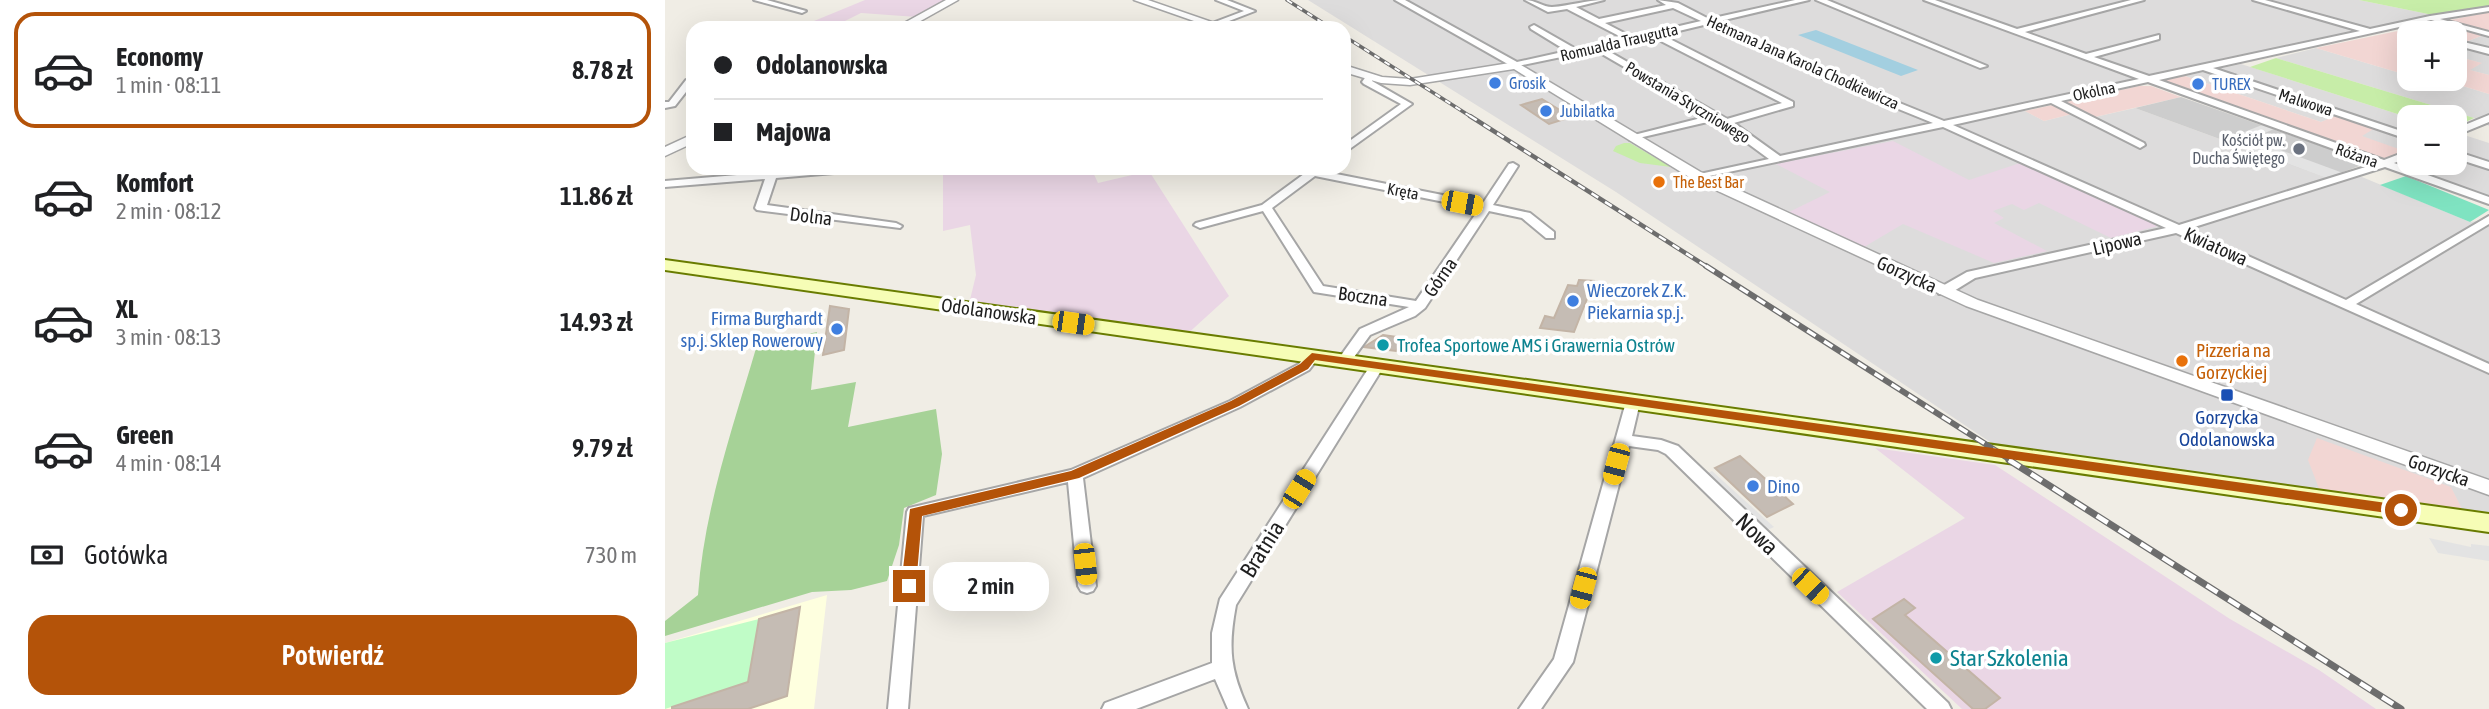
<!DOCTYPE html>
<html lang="pl">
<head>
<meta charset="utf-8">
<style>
  :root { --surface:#fff; --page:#f2f2f2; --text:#202124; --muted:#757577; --line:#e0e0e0; --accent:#b45309 }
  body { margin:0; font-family:"Asap Condensed",sans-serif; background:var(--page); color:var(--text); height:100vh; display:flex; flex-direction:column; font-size:26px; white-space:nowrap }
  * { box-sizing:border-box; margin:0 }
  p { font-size:23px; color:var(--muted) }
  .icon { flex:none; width:38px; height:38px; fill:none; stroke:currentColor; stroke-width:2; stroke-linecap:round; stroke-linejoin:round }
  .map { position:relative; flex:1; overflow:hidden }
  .details { display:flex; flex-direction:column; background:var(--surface); width:665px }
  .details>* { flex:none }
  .banner { position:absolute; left:21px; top:21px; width:665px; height:154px; border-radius:21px; box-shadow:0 7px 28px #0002; display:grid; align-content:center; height:154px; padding:0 28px; background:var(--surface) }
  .buttons { position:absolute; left:1732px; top:21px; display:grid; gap:14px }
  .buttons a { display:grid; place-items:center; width:70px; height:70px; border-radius:14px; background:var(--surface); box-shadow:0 7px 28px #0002; font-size:35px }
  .end { position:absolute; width:32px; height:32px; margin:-16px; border:9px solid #b45309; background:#fff; box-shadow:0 0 0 4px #fff }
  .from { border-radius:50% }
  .bubble { position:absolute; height:49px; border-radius:21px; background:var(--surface); box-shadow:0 7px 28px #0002; font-size:23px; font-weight:600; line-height:49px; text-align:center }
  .car { position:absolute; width:21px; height:42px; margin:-21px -10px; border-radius:9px; box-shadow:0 0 5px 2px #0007; background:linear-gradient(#f5c518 24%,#345 0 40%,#f5c518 0 76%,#345 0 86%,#f5c518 0) }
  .banner b { display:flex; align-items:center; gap:24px; height:66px; font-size:26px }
  .banner b+b { border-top:2px solid var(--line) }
  .banner i { width:18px; height:18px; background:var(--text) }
  ul { padding:12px 0 0; list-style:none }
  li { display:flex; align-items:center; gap:21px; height:116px; margin:0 14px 10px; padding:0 14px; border:4px solid transparent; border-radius:21px }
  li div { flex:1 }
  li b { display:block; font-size:26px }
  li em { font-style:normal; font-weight:600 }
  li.active { border-color:var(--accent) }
  li>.icon { width:63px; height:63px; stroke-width:1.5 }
  .pay { display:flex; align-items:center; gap:18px; height:77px; padding:0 28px; font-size:26px }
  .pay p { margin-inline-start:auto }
  .cta { display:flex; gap:14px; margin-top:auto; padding:14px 28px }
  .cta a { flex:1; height:80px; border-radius:21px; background:var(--accent); color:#fff; font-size:28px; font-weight:600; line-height:80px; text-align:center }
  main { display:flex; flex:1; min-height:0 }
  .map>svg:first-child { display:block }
  .residential { fill:#dddcdc }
  .commercial { fill:#f2d6d3 }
  .industrial { fill:#ead6e5 }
  .education { fill:#feffdf }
  .religious { fill:#cdcdcd }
  .grass { fill:#c7eda8 }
  .forest { fill:#a6d297 }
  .park { fill:#c0fcc7 }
  .pitch { fill:#7fe3c1 }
  .parking { fill:#e3e3e3 }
  .water { fill:#a3cfe0 }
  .building { fill:#c5bcb4; stroke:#c3b4a6; stroke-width:2 }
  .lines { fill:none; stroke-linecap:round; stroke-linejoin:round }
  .minor-casing { stroke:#a6a6a6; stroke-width:4 }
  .tertiary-casing { stroke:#a6a6a6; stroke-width:3 }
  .secondary-casing { stroke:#697c00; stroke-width:4 }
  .minor { fill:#fff; fill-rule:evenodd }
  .tertiary { fill:#fff; fill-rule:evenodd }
  .secondary { fill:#f6fdb6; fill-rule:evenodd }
  .rail-far3-casing { stroke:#6d6d6d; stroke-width:3.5 }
  .rail-far2-casing { stroke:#6d6d6d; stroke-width:4.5 }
  .rail-far1-casing { stroke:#6d6d6d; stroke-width:6 }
  .rail-casing { stroke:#6d6d6d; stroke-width:7 }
  .rail-far3 { stroke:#fff; stroke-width:2; stroke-dasharray:6; stroke-linecap:butt }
  .rail-far2 { stroke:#fff; stroke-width:2.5; stroke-dasharray:8; stroke-linecap:butt }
  .rail-far1 { stroke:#fff; stroke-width:3.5; stroke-dasharray:10; stroke-linecap:butt }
  .rail { stroke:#fff; stroke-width:4.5; stroke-dasharray:13; stroke-linecap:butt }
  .route { fill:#b45309 }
  .shop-dot { fill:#3f7fe0; stroke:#fff; stroke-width:2.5 }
  .worship-dot { fill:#6b7280; stroke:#fff; stroke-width:2.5 }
  .food-dot { fill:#e8710a; stroke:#fff; stroke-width:2.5 }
  .culture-dot { fill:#0f9aa8; stroke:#fff; stroke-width:2.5 }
  .transit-dot { fill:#1a4fb4; stroke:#fff; stroke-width:2.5 }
  .labels { text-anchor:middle; stroke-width:7; stroke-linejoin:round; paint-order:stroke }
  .far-street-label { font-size:16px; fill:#1f1f1f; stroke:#fff }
  .far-shop-label { font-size:16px; fill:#366cbe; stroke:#fff; text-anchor:start }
  .far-worship-label { font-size:16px; fill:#5b616d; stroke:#fff; text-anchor:end }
  .far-food-label { font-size:16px; fill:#c56008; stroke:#fff; text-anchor:start }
  .street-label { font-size:19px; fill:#1f1f1f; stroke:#fff }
  .shop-label { font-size:19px; fill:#366cbe; stroke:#fff; text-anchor:start }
  .culture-label { font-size:19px; fill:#0d838f; stroke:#fff; text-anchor:start }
  .food-label { font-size:19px; fill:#c56008; stroke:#fff; text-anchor:start }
  .transit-label { font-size:19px; fill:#164399; stroke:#fff }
  .near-street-label { font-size:23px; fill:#1f1f1f; stroke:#fff }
  .near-culture-label { font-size:23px; fill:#0d838f; stroke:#fff; text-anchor:start }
</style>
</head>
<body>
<main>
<section class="details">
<ul>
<li class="active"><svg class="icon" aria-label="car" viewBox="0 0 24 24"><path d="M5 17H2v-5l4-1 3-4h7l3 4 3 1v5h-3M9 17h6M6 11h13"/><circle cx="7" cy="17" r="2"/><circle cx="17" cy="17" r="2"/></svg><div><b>Economy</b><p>1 min · 08:11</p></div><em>8.78 zł</em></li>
<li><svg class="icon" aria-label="car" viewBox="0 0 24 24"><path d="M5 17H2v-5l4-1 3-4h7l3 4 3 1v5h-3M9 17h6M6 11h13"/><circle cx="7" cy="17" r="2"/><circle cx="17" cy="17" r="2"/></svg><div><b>Komfort</b><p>2 min · 08:12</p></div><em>11.86 zł</em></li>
<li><svg class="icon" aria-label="car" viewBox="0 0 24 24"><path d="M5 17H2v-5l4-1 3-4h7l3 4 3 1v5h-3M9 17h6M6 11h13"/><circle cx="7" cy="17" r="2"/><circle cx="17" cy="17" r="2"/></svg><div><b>XL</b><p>3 min · 08:13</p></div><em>14.93 zł</em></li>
<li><svg class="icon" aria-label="car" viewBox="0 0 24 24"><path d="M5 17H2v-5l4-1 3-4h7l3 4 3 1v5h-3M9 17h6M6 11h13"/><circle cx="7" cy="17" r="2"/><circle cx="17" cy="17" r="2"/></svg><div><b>Green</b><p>4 min · 08:14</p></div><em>9.79 zł</em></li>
</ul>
<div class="pay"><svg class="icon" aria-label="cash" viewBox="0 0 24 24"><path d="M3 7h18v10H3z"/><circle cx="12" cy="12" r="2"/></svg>Gotówka<p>730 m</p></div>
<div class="cta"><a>Potwierdź</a></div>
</section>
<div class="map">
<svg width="1824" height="709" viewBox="0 0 1824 709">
  <rect width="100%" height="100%" fill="#f0ede5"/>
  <path class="residential" d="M643 0H1694L1768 15 1349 105 1379 121 1411 113 1430 117 1470 108 1661 178 1697 177 1805 222 1824 219V514L1331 446 951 192Z
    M1824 33V75L1804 70 1816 63 1790 56V46Z
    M1651 48 1745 76V79L1769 83 1778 80 1824 94V126L1809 118 1611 58Z
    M1576 64 1745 118V163H1790V132L1824 143V197L1725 162 1696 135 1709 128 1673 116 1656 122 1520 76Z"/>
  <path class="commercial" d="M1824 12V33L1790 46V33H1745V76L1651 48Z
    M1790 56 1817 63 1805 70 1824 75V94L1778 80 1770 83 1754 79H1790Z
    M1520 76 1656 122 1673 115 1710 128 1697 136 1745 153 1725 162 1499 84 1501 79Z
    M1474 86H1486L1516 97 1430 117 1411 113 1379 121 1360 111Z
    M1652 438 1786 487 1798 511 1655 491 1643 460Z"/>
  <path class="industrial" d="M200 0H284L252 17 196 13 166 28H132Z
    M1228 141 1304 180 1355 163 1493 226 1446 238 1374 203 1359 210 1347 204 1328 211 1339 218 1329 223 1382 251 1329 263 1238 224 1199 247 1124 212 1165 192 1111 164Z
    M278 168H426L433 183 484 171 564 296 518 338 303 308 311 275 305 225 278 231Z
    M1210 448 1330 465 1565 619 1654 670 1711 709H1297L1172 592 1300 518Z"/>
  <path class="education" d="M162 595 149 709H0V643Z"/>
  <path class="religious" d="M1516 97 1696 160 1700 164 1661 178 1470 108Z"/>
  <path class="grass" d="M1694 0H1824V6L1768 15Z
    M1611 58 1809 118 1790 127V117L1745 118 1585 67Z
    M959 143H965L1006 167 975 163 948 151 951 146Z"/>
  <path class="forest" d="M152 332 146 390 191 382 183 427 271 409 277 454 271 495 239 508 234 545 222 581 186 590 147 592 0 636V621L33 595C39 509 68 427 92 345Z"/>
  <path class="park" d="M94 619 83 682 0 709V643Z"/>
  <path class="pitch" d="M1741 176 1824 210 1805 222 1715 185Z"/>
  <path class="parking" d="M1597 125 1609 129 1586 139 1678 173 1661 178 1559 140Z
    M1047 471 1109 527 1092 535 1034 477Z
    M1764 538 1806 547V544L1824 546V561L1773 553Z"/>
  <path class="water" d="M1151 30 1253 70 1236 76 1133 35Z"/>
  <path class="building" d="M877 99 906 117 884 124 856 105Z
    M914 280 929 281 909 332 875 328 880 316 889 318 903 285 912 286Z
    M165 306 184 309 179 350 158 355Z
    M718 335 739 338 731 351 699 347Z
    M1075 456 1128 504 1102 517 1050 468Z
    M1239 599 1250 608 1240 615 1335 698 1320 709H1308L1208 619Z
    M135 607 122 696 83 709H7V707L83 682 94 619Z"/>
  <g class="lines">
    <defs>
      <path id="minor" d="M89 0H102L141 11 137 13Z
        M551 0H562L590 11 546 28H534L579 11Z
        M730 0H740L852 62 902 51 866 29 865 27 869 25 911 49 958 38 902 9 883 12 860 0C870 0 878 7 887 7 905 6 921 0 939 0L911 7 934 19 1001 5 993 0 1013 3 1044 19 1130 0H1144L1051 22 1163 74 1279 121 1474 79 1259 0H1270L1352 29 1466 0H1479L1360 32 1421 54 1494 35V39L1429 57 1484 76 1695 31 1588 0H1600L1705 29 1765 16 1824 7V11L1775 19 1824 32V36L1766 20 1548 68 1745 134V140L1538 70 1494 80 1719 160 1745 150V157L1729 163 1824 197V204L1720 167 1523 229 1681 300 1824 216V224L1691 304 1824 364V373L1511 233 1310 278 1284 294H1274L1273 291 1274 288 1302 272 1501 228 1278 127 1030 179V175L1104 159 1051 120 965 140V136L1044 116 930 50 848 67ZM1008 8 1036 21 967 37 940 23ZM1043 24 1157 78 1268 123 1115 156 1069 123 1128 106V102L997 35ZM988 37 1117 103 1062 119 938 48ZM1483 82 1710 164 1514 225 1288 125 1386 103 1475 148 1480 145 1479 143 1396 101Z
        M1151 0H1162L1322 66 1315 68Z
        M1790 40 1824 48V54L1790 45Z
        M702 75H708L707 81 747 104 679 153V145L736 104 699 84 697 82Z
        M21 80H27L28 83 10 106 0 108V102H4Z
        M1824 115V122L1790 136V129Z
        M1790 151 1824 162V169L1790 158Z
        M848 163 853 166 828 205 865 213 889 232V238H881L857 218 824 211 760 308 750 316 705 335 684 364 679 365 672 361 695 329 744 307 649 292 598 211 535 228 529 225 531 223 597 205 639 174 621 168H657L656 171 818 203 844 164ZM650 176 814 209 751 301 658 286 607 208Z
        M154 168H197L192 171 111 178 102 205 231 223 237 226 235 228 92 210 90 208 100 179 0 187V181Z
        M647 353 654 357 644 370 575 407 418 478 431 586 428 591 422 593 416 591 413 586 403 482 258 516 243 709H223L242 512 244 508 406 470 565 401 634 364 642 354Z
        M712 362 719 366 571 605C563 648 565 670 583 709H563L550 679 471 709H437L440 703 547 663V633L555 599 705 366Z
        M968 397 975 402 967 436 996 440 1013 446 1283 703 1286 709H1262L1001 454 993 450 964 446 908 662 876 709H854L889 659 961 402Z"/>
      <path id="tertiary" d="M281 0H293L243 28H230Z
        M469 0H483L564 28H549Z
        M851 62 1039 174 1313 300 1824 480V495L1301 306 1029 180 849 69 745 85 716 83 679 72V65L717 77 745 79Z
        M28 134V143L0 156V147Z"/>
      <path id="secondary" d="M0 260 1824 514V532L0 270Z"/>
    </defs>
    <use href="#minor" class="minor-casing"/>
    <use href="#tertiary" class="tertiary-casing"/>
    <use href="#secondary" class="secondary-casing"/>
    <use href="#minor" class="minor"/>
    <use href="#tertiary" class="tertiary"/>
    <use href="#secondary" class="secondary"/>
    <defs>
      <path id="rail-far3" d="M622 0 666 28
        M679 36 808 118"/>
      <path id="rail-far2" d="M805 116 1044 268"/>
      <path id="rail-far1" d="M1041 266 1347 461"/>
      <path id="rail" d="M1344 460 1736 709"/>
    </defs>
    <use href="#rail-far3" class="rail-far3-casing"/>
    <use href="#rail-far2" class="rail-far2-casing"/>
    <use href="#rail-far1" class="rail-far1-casing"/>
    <use href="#rail" class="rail-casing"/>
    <use href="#rail-far3" class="rail-far3"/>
    <use href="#rail-far2" class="rail-far2"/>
    <use href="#rail-far1" class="rail-far1"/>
    <use href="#rail" class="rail"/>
  </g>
  <path class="route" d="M647 353 1736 505 1743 510 1736 515 650 360 643 369 574 406 414 478 257 516 251 586 249 590H238L236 586 245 509 406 471 566 401 635 364Z"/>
  <g class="shop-dot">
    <circle cx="830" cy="83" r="7"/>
    <circle cx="1533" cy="84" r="7"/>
    <circle cx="881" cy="111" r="7"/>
    <circle cx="908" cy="301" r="7"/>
    <circle cx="172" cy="329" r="7"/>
    <circle cx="1088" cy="486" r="7"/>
  </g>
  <circle class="worship-dot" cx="1634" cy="149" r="7"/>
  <g class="food-dot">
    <circle cx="994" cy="182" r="7"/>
    <circle cx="1517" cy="361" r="7"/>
  </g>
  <g class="culture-dot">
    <circle cx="718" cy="345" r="7"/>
    <circle cx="1271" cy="658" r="7"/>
  </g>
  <rect class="transit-dot" x="1555" y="388" width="14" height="14" rx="3.5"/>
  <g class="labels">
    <g class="far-street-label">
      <text transform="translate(954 42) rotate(-13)" y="6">Romualda Traugutta</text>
      <text transform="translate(1138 62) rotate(24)" y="6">Hetmana Jana Karola Chodkiewicza</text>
      <text transform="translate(1429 91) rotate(-12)" y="6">Okólna</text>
      <text transform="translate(1023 102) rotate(31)" y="6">Powstania Styczniowego</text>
      <text transform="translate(1641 102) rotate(18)" y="6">Malwowa</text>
      <text transform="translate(1692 155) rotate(19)" y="6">Różana</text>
      <text transform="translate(738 191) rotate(11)" y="6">Kręta</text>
    </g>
    <g class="far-shop-label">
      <text x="844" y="89">Grosik</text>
      <text x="1547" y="90">TUREX</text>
      <text x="895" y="117">Jubilatka</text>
    </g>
    <g class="far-worship-label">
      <text x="1620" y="146">Kościół pw.<tspan x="1620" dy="18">Ducha Świętego</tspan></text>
    </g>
    <g class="far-food-label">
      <text x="1008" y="188">The Best Bar</text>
    </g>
    <g class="street-label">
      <text transform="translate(146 216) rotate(7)" y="7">Dolna</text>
      <text transform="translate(1452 243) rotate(-13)" y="7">Lipowa</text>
      <text transform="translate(1551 246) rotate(24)" y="7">Kwiatowa</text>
      <text transform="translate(1242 274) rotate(24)" y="7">Gorzycka</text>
      <text transform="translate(775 277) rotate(-55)" y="7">Górna</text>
      <text transform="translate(698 296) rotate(8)" y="7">Boczna</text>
      <text transform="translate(324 311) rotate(8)" y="7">Odolanowska</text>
      <text transform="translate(1774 470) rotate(19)" y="7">Gorzycka</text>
    </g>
    <g class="shop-label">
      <text x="922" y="297">Wieczorek Z.K.<tspan x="922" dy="22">Piekarnia sp.j.</tspan></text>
      <text x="158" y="325" text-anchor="end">Firma Burghardt<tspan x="158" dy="22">sp.j. Sklep Rowerowy</tspan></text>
      <text x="1102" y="493">Dino</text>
    </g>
    <g class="culture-label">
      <text x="732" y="352">Trofea Sportowe AMS i Grawernia Ostrów</text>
    </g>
    <g class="food-label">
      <text x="1531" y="357">Pizzeria na<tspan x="1531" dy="22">Gorzyckiej</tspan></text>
    </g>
    <g class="transit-label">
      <text x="1562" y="424">Gorzycka<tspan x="1562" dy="22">Odolanowska</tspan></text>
    </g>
    <g class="near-street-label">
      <text transform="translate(1092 534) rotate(44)" y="8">Nowa</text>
      <text transform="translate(597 549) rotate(-58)" y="8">Bratnia</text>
    </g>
    <g class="near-culture-label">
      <text x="1285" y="666">Star Szkolenia</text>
    </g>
  </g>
</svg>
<div class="buttons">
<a>+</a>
<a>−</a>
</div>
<i class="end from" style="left:1736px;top:510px"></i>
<i class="end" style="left:244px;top:586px"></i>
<div class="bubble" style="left:268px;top:562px;width:116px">2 min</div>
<i class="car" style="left:797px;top:203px;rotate:101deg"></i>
<i class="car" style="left:408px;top:323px;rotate:98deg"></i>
<i class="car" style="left:951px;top:464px;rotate:195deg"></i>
<i class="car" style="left:634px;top:489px;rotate:32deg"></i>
<i class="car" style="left:420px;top:564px;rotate:174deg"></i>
<i class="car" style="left:1145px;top:586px;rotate:134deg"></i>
<i class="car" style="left:918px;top:588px;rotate:195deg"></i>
<div class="banner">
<b><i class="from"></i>Odolanowska</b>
<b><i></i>Majowa</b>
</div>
</div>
</main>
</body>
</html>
